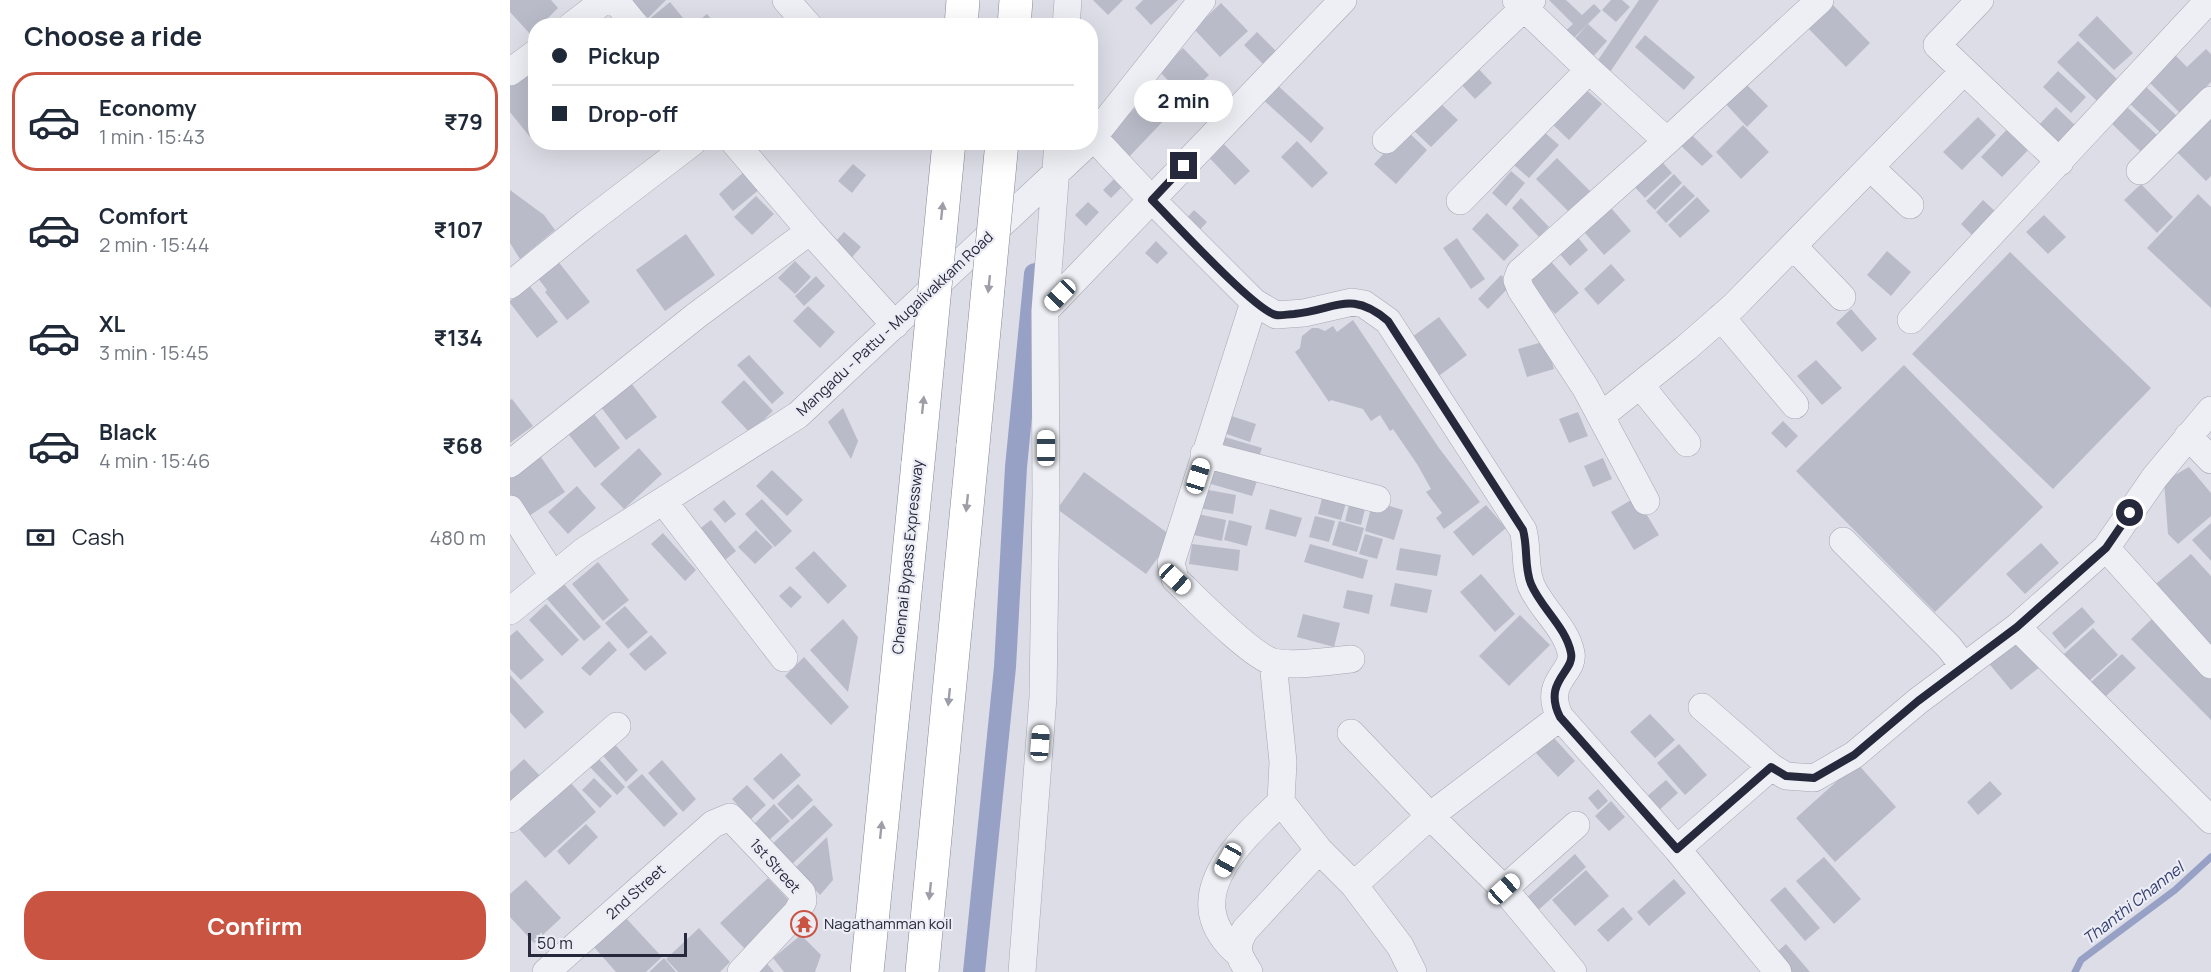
<!DOCTYPE html>
<html lang="en">
<head>
<meta charset="utf-8">
<style>
  :root { --surface:#fff; --page:#f6f6f7; --text:#1f2937; --muted:#747a83; --line:#e0e1e3; --accent:#ca5442 }
  body { margin:0; font-family:Manrope,sans-serif; background:var(--page); color:var(--text); height:100vh; display:flex; flex-direction:column; font-size:22px; white-space:nowrap }
  * { box-sizing:border-box; margin:0 }
  p { font-size:20px; color:var(--muted) }
  .icon { flex:none; width:33px; height:33px; fill:none; stroke:currentColor; stroke-width:2; stroke-linecap:round; stroke-linejoin:round }
  .map { position:relative; flex:1; overflow:hidden }
  .side { display:flex; flex-direction:column; background:var(--surface); width:510px }
  .side>* { flex:none }
  .hud { position:absolute; left:18px; top:18px; width:570px; height:132px; border-radius:24px; box-shadow:0 6px 24px #0002; display:grid; align-content:center; height:132px; padding:0 24px; background:var(--surface) }
  .scale { position:absolute; left:18px; bottom:15px; width:159px; box-sizing:border-box; padding-left:6px; border:3px solid #26283c; border-top:0; font-size:16px; line-height:21px; white-space:nowrap; color:#26283c; -webkit-text-stroke:4px #ebecf4; paint-order:stroke }
  .end { position:absolute; width:27px; height:27px; margin:-14px; border:8px solid #26283c; background:#fff; box-shadow:0 0 0 3px #fff }
  .from { border-radius:50% }
  .bubble { position:absolute; height:42px; border-radius:21px; background:var(--surface); box-shadow:0 6px 24px #0002; font-size:20px; font-weight:700; line-height:42px; text-align:center }
  .car { position:absolute; width:18px; height:36px; margin:-18px -9px; border-radius:8px; box-shadow:0 0 4px 2px #0007; background:linear-gradient(#fff 24%,#345 0 40%,#fff 0 76%,#345 0 86%,#fff 0) }
  .hud b { display:flex; align-items:center; gap:21px; height:57px; font-size:22px }
  .hud b+b { border-top:2px solid var(--line) }
  .hud i { width:15px; height:15px; background:var(--text) }
  ul { padding:0; list-style:none }
  li { display:flex; align-items:center; gap:18px; height:99px; margin:0 12px 9px; padding:0 12px; border:3px solid transparent; border-radius:24px }
  li div { flex:1 }
  li b { display:block; font-size:22px }
  li em { font-style:normal; font-weight:700 }
  li.on { border-color:var(--accent) }
  li>.icon { width:54px; height:54px; stroke-width:1.5 }
  h2 { padding:0 24px; font-size:27px; line-height:72px }
  .pay { display:flex; align-items:center; gap:15px; height:66px; padding:0 24px; font-size:22px }
  .pay p { margin-inline-start:auto }
  .action { display:flex; gap:12px; margin-top:auto; padding:12px 24px }
  .action a { flex:1; height:69px; border-radius:24px; background:var(--accent); color:#fff; font-size:24px; font-weight:700; line-height:69px; text-align:center }
  main { display:flex; flex:1; min-height:0 }
  .map>svg:first-child { display:block }
  .lines { fill:none; stroke-linecap:round; stroke-linejoin:round }
  .stream { stroke:#97a1c6; stroke-width:7 }
  .canal { stroke:#97a1c6; stroke-width:22 }
  .building { fill:#b9bbc8 }
  .minor-casing { stroke:#a5a7b3; stroke-width:28 }
  .highway-casing { stroke:#84869c; stroke-width:34 }
  .minor { stroke:#eeeff4; stroke-width:27 }
  .highway { stroke:#fff; stroke-width:33 }
  .highway-bridge-casing { stroke:#84869c; stroke-width:34; stroke-linecap:butt }
  .highway-bridge { stroke:#fff; stroke-width:33 }
  .oneway { fill:#9d9ea7 }
  .route { stroke:#26283c; stroke-width:8 }
  .labels { text-anchor:middle; stroke-width:4.5; stroke-linejoin:round; paint-order:stroke }
  .street-label { font-size:15px; fill:#26283c; stroke:#ebecf4 }
  .poi-label { font-size:15px; fill:#26283c; stroke:#ebecf4; text-anchor:start }
  .water-label { font-size:16px; font-style:italic; fill:#323c6e; stroke:#ebecf4 }
</style>
</head>
<body>
<main>
<section class="side">
<h2>Choose a ride</h2>
<ul>
<li class="on"><svg class="icon" aria-label="car" viewBox="0 0 24 24"><path d="M5 17H2v-5l4-1 3-4h7l3 4 3 1v5h-3M9 17h6M6 11h13"/><circle cx="7" cy="17" r="2"/><circle cx="17" cy="17" r="2"/></svg><div><b>Economy</b><p>1 min · 15:43</p></div><em>₹79</em></li>
<li><svg class="icon" aria-label="car" viewBox="0 0 24 24"><path d="M5 17H2v-5l4-1 3-4h7l3 4 3 1v5h-3M9 17h6M6 11h13"/><circle cx="7" cy="17" r="2"/><circle cx="17" cy="17" r="2"/></svg><div><b>Comfort</b><p>2 min · 15:44</p></div><em>₹107</em></li>
<li><svg class="icon" aria-label="car" viewBox="0 0 24 24"><path d="M5 17H2v-5l4-1 3-4h7l3 4 3 1v5h-3M9 17h6M6 11h13"/><circle cx="7" cy="17" r="2"/><circle cx="17" cy="17" r="2"/></svg><div><b>XL</b><p>3 min · 15:45</p></div><em>₹134</em></li>
<li><svg class="icon" aria-label="car" viewBox="0 0 24 24"><path d="M5 17H2v-5l4-1 3-4h7l3 4 3 1v5h-3M9 17h6M6 11h13"/><circle cx="7" cy="17" r="2"/><circle cx="17" cy="17" r="2"/></svg><div><b>Black</b><p>4 min · 15:46</p></div><em>₹68</em></li>
</ul>
<div class="pay"><svg class="icon" aria-label="cash" viewBox="0 0 24 24"><path d="M3 7h18v10H3z"/><circle cx="12" cy="12" r="2"/></svg>Cash<p>480 m</p></div>
<div class="action"><a>Confirm</a></div>
</section>
<div class="map">
<svg width="1701" height="972" viewBox="0 0 1701 972">
  <rect width="100%" height="100%" fill="#dcdde6"/>
  <g class="lines">
    <path class="stream" d="M1565 972 1571 960 1665 890 1701 857"/>
    <path class="canal" d="M464 972 495 667 506 467 525 274"/>
  </g>
  <path class="building" d="M0 0H41L48 8 30 26H26V30L21 35 0 12Z
    M121 0H156L138 18Z
    M583 0H613L598 15Z
    M633 0H668L641 25 625 8Z
    M1039 0H1056L1072 15 1084 4 1091 11 1057 45 1049 37 1063 24Z
    M1101 0H1112L1120 7 1106 22 1092 10Z
    M1129 0H1149L1098 75 1084 66Z
    M160 2 178 24 177 26H131Z
    M711 3 738 31 710 57 684 29Z
    M1321 3 1360 43 1336 67 1297 27Z
    M197 14 207 26H182Z
    M1587 16 1623 53 1604 70 1568 35Z
    M97 19 102 26H88Z
    M1078 24 1097 41 1080 60 1061 43Z
    M747 32 771 56 758 69 734 45Z
    M1135 35 1185 77 1174 90 1125 47Z
    M1568 41 1608 80 1587 101 1547 62Z
    M673 48 699 75 675 98 649 71Z
    M1696 49 1701 54V82L1670 113 1638 81 1665 55 1677 67Z
    M26 64V133L20 137 0 112V85Z
    M964 64 982 83 965 99 947 80Z
    M1548 71 1576 97 1561 113 1533 87Z
    M764 82 814 128 801 143 750 97Z
    M1234 82 1258 106 1237 127 1214 102Z
    M1634 85 1667 116 1651 133 1618 102Z
    M1073 87 1092 104 1059 140 1040 122Z
    M638 95 659 115 617 159 595 138Z
    M926 99 948 120 921 147 900 127Z
    M1615 105 1649 137 1633 154 1599 121Z
    M1546 107 1567 127 1548 147 1527 127Z
    M1701 114V176L1696 181 1665 150Z
    M1468 117 1486 135 1452 170 1433 152Z
    M1233 125 1259 152 1231 179 1206 152Z
    M1501 125 1522 146 1492 177 1471 157Z
    M1176 129 1203 156 1192 166 1165 140Z
    M896 130 917 150 886 184 864 164Z
    M1033 131 1049 145 1019 178 1003 164Z
    M706 136 740 171 725 185 692 150Z
    M787 141 818 173 802 188 771 157Z
    M1146 155 1162 173 1135 198 1119 181Z
    M1047 158 1080 191 1059 212 1026 179Z
    M343 164 356 175 342 193 328 181Z
    M235 171 250 189 223 211 209 194Z
    M1001 171 1015 183 996 206 982 193Z
    M1164 174 1172 183 1145 210 1136 201Z
    M607 176 615 184 601 198 593 190Z
    M1631 184 1663 217 1647 233 1614 200Z
    M1174 185 1185 196 1156 223 1146 212Z
    M0 190 34 215 45 230 10 259 0 243Z
    M1688 194 1701 207V308L1637 248Z
    M246 196 264 214 242 235 224 217Z
    M1187 197 1200 211 1170 238 1158 225Z
    M1011 198 1039 227 1029 237 1002 208Z
    M1473 200 1487 213 1464 237 1451 224Z
    M578 202 589 212 576 226 565 215Z
    M1096 202 1121 231 1094 255 1069 226Z
    M684 210 697 222 686 234 673 222Z
    M977 213 1009 245 994 261 962 229Z
    M1534 215 1556 237 1538 254 1516 232Z
    M1062 230 1078 250 1060 266 1043 246Z
    M334 232 351 247 336 264 319 249Z
    M176 234 205 275 155 311 126 270Z
    M947 238 975 279 961 289 933 248Z
    M646 241 658 253 647 264 635 253Z
    M1377 251 1401 272 1381 296 1357 275Z
    M1500 252 1641 388 1543 489 1402 354Z
    M1036 256 1069 293 1045 314 1012 278Z
    M47 260 80 302 57 320 35 292 37 290 27 277Z
    M285 261 301 277 285 294 268 278Z
    M1101 264 1115 280 1088 305 1074 289Z
    M991 275 1001 285 978 309 968 299Z
    M306 276 315 286 294 306 285 296Z
    M19 285 48 322 27 338 0 303V301Z
    M298 306 325 332 310 348 283 321Z
    M1341 309 1367 339 1352 352 1326 323Z
    M929 317 957 355 922 381 894 343Z
    M843 320 929 448 970 502 934 529 926 518 932 513 916 492 921 489 907 464 883 429 880 431 870 415 861 421 853 409 821 400 819 402 785 352 790 348 792 336 802 328H808L815 331 823 326 827 332Z
    M1036 341 1044 369 1017 377 1008 349Z
    M239 355 274 393 262 404 227 365Z
    M1306 360 1332 388 1312 405 1287 376Z
    M1394 365 1533 507 1425 612 1286 471Z
    M115 375 147 417 116 440 84 398Z
    M234 380 263 411 240 433 211 402Z
    M2 399 23 426 0 443V400Z
    M78 406 110 448 85 468 52 426Z
    M333 408 348 441 341 459 318 422Z
    M1068 412 1078 436 1059 443 1049 419Z
    M715 414 746 424 740 442 708 431Z
    M1273 421 1288 436 1276 448 1261 433Z
    M708 435 752 448 747 463 704 449Z
    M129 448 152 474 114 509 90 484Z
    M26 450 55 492 16 518 0 494V468Z
    M1093 458 1102 479 1083 487 1074 466Z
    M696 463 748 478 742 496 691 481Z
    M1679 467 1701 493V516L1668 544 1658 534 1654 481Z
    M262 470 293 500 277 516 246 486Z
    M574 472 663 537 636 574 547 509Z
    M67 486 86 508 58 534 38 512Z
    M693 489 726 495 723 514 689 508Z
    M814 490 838 496 831 520 808 514Z
    M841 497 857 501 851 525 835 521Z
    M1126 497 1149 535 1124 550 1101 512Z
    M252 499 282 531 265 547 235 514Z
    M214 500 226 514 215 523 203 509Z
    M863 501 893 510 884 540 855 531Z
    M976 505 996 528 963 556 943 532Z
    M760 509 792 518 786 537 755 529Z
    M683 513 716 520 712 541 679 534Z
    M805 516 825 521 819 542 799 537Z
    M201 520 226 551 209 565 184 533Z
    M719 520 742 526 737 546 714 540Z
    M829 521 854 528 847 552 822 545Z
    M1701 523V561L1682 540Z
    M246 530 263 547 245 564 228 547Z
    M153 533 186 570 175 581 141 544Z
    M855 534 873 539 867 559 849 554Z
    M1531 543 1549 563 1515 594 1496 574Z
    M682 544 730 550 728 571 679 564Z
    M800 544 858 560 853 579 794 562Z
    M890 548 931 555 927 576 886 570Z
    M304 551 337 586 318 604 285 568Z
    M1681 554 1701 576V645L1694 651 1640 589Z
    M88 562 119 600 93 621 62 584Z
    M971 574 1005 614 985 632 950 592Z
    M885 583 922 590 917 613 880 606Z
    M54 584 91 627 74 641 37 599Z
    M280 586 292 597 281 608 269 596Z
    M837 590 863 595 859 614 833 608Z
    M36 604 69 640 52 656 19 620Z
    M115 606 138 632 118 649 95 623Z
    M1572 607 1585 622 1555 649 1542 633Z
    M793 614 830 623 824 647 787 637Z
    M1010 615 1040 645 999 686 969 656Z
    M1644 617 1701 675V720L1621 639Z
    M333 619 348 637 338 692 300 650Z
    M1583 628 1608 655 1579 681 1554 654Z
    M7 630 34 660 11 680 0 669V636Z
    M141 635 157 653 135 671 119 654Z
    M1506 636 1531 666 1501 690 1476 660Z
    M99 641 107 650 80 676 71 668Z
    M1612 654 1626 668 1594 698 1580 683Z
    M294 657 339 707 321 725 275 676Z
    M0 675 34 712 15 729 0 712Z
    M1140 714 1165 740 1145 758 1120 732Z
    M1044 738 1065 761 1048 777 1026 753Z
    M100 739 128 770 116 782 88 750Z
    M1169 744 1197 775 1175 795 1147 763Z
    M271 753 291 775 263 800 243 779Z
    M87 757 115 787 107 795 78 765Z
    M14 759 33 779 0 810V772Z
    M152 760 186 799 173 812 138 773Z
    M1347 763 1386 807 1325 862 1286 818Z
    M132 774 168 814 154 827 117 787Z
    M84 778 102 796 90 808 72 790Z
    M1156 780 1168 793 1147 812 1135 798Z
    M1480 781 1492 794 1468 815 1457 802Z
    M61 783 86 812 35 858 9 829Z
    M288 784 303 800 282 820 267 804Z
    M237 785 256 805 241 819 222 799Z
    M1088 789 1098 801 1088 810 1078 798Z
    M1101 801 1115 817 1099 831 1085 816Z
    M264 804 280 821 259 840 244 824Z
    M304 805 323 825 280 866 261 845Z
    M76 824 88 837 59 865 47 851Z
    M317 837 323 880 310 895 285 868Z
    M1065 854 1076 867 1024 914 1013 901Z
    M1314 857 1351 899 1324 924 1286 881Z
    M1076 870 1099 896 1065 926 1042 900Z
    M258 878 283 905 235 949 210 923Z
    M1164 879 1176 893 1139 926 1127 912Z
    M16 880 51 918 24 943 0 917V894Z
    M1275 887 1310 928 1295 941 1260 900Z
    M1113 907 1123 919 1098 942 1087 930Z
    M294 916 301 924 293 932 286 923Z
    M115 917 152 957 136 972H106L84 947Z
    M189 928 220 962 210 972H168L156 959Z
    M291 935 311 955 305 972H274L263 958Z
    M1276 944 1300 972H1272L1260 958Z
    M154 958 166 972H139Z
    M254 960 264 972H240Z"/>
  <g class="lines">
    <defs>
      <path id="minor" d="M105 0 126 26
        M276 0 299 26
        M1006 0 1079 70 1157 141
        M1470 0 1427 45 1550 162
        M61 26 95 0
        M556 26 558 0
        M0 72 26 53
        M584 138 642 200 744 302 766 315 794 313 842 302 854 304 878 321 1013 530C1018 548 1014 567 1021 585 1031 609 1056 627 1061 653 1065 673 1032 681 1050 717L1167 849 1268 972
        M876 140 1022 0
        M580 141 692 0
        M224 142 300 231 385 325
        M1360 167 1400 205
        M1630 171 1701 100
        M950 201 1079 70
        M1283 246 1332 297
        M0 285 77 223 183 142
        M744 302 661 563 665 579C684 597 741 656 763 662 784 667 820 661 841 659
        M535 311 833 0
        M1211 317 1285 405
        M1401 320 1699 0
        M1130 385 1177 443
        M1091 416 1176 348 1224 306 1454 71
        M1678 436 1701 460
        M694 454 867 499
        M0 464 187 315 300 231
        M153 501 274 658
        M1136 501 1075 387 1011 290 1007 280 1010 272 1017 266 1157 141 1310 0
        M0 509 43 576
        M1333 541 1439 647 1454 667
        M1596 548 1701 665
        M0 611 74 551 288 415 579 142
        M1507 627 1701 820
        M763 662 773 762 771 802 809 850 844 885 890 946 903 972
        M1192 707 1261 767 1276 776 1304 778 1344 755 1408 701 1507 627 1596 548 1645 477 1701 410
        M1050 717 920 816 994 889 1063 972
        M841 733 920 816 844 885
        M0 819 107 726
        M1167 849 1261 767
        M994 889 1066 825
        M729 954C665 900 728 842 771 802
        M36 972 203 824 220 817 292 893 293 901 287 912 231 972
        M512 972 533 697 536 494 535 311 548 142
        M739 972C728 955 724 948 735 930L809 850"/>
      <path id="highway" d="M451 26 453 0
        M504 26 506 0
        M357 972 408 463
        M412 972 463 445"/>
    </defs>
    <use href="#minor" class="minor-casing"/>
    <use href="#highway" class="highway-casing"/>
    <use href="#minor" class="minor"/>
    <use href="#highway" class="highway"/>
    <defs>
      <path id="highway-bridge" d="M463 445 492 142
        M408 463 439 142"/>
    </defs>
    <use href="#highway-bridge" class="highway-bridge-casing"/>
    <use href="#highway-bridge" class="highway-bridge"/>
  </g>
  <defs><path id="oneway-solid" d="M-6-.8H1V-3.2L6.5 0L1 3.2V.8H-6Z" transform="scale(1.5)"/></defs>
  <g class="oneway">
    <use href="#oneway-solid" transform="translate(432 211) rotate(-84)"/>
    <use href="#oneway-solid" transform="translate(479 284) rotate(96)"/>
    <use href="#oneway-solid" transform="translate(413 405) rotate(-84)"/>
    <use href="#oneway-solid" transform="translate(457 503) rotate(96)"/>
    <use href="#oneway-solid" transform="translate(439 697) rotate(96)"/>
    <use href="#oneway-solid" transform="translate(371 830) rotate(-84)"/>
    <use href="#oneway-solid" transform="translate(420 891) rotate(96)"/>
  </g>
  <g class="lines">
    <path class="route" d="M674 166 642 200C663 221 744 310 766 315 770 316 779 314 784 314 826 310 840 289 878 321L1013 530C1018 548 1014 567 1021 584 1031 608 1056 627 1061 653 1065 672 1032 681 1050 717L1167 849 1261 767 1276 776 1304 778 1344 755 1408 701 1507 627 1596 548 1620 513"/>
  </g>
  <defs>
    <symbol id="temple-ring" viewBox="-11 -11 22 22"><circle r="9.5" fill="#ebecf4" stroke="#ca5442" stroke-width="1.5"/><path d="M0-6L5-2H3V0L6.5 2.5H4V6H1.5V3h-3V6H-4V2.5H-6.5L-3 0V-2H-5Z" fill="#ca5442"/></symbol>
  </defs>
  <g fill-rule="evenodd">
    <use href="#temple-ring" x="279" y="909" width="30" height="30"/>
  </g>
  <g class="labels">
    <g class="street-label">
      <text transform="translate(385 324) rotate(-43)" y="5">Mangadu - Pattu - Mugalivakkam Road</text>
      <text transform="translate(398 557) rotate(-84)" y="5">Chennai Bypass Expressway</text>
      <text transform="translate(265 866) rotate(48)" y="5">1st Street</text>
      <text transform="translate(126 892) rotate(-42)" y="5">2nd Street</text>
    </g>
    <g class="poi-label">
      <text x="314" y="929">Nagathamman koil</text>
    </g>
    <g class="water-label">
      <text transform="translate(1623 903) rotate(-38)" y="6">Thanthi Channel</text>
    </g>
  </g>
</svg>
<div class="scale">50 m</div>
<i class="end from" style="left:1620px;top:513px"></i>
<i class="end" style="left:674px;top:166px"></i>
<div class="bubble" style="left:624px;top:80px;width:99px">2 min</div>
<i class="car" style="left:550px;top:295px;rotate:224deg"></i>
<i class="car" style="left:536px;top:448px;rotate:0deg"></i>
<i class="car" style="left:688px;top:476px;rotate:17deg"></i>
<i class="car" style="left:665px;top:579px;rotate:133deg"></i>
<i class="car" style="left:530px;top:743px;rotate:4deg"></i>
<i class="car" style="left:718px;top:860px;rotate:209deg"></i>
<i class="car" style="left:994px;top:889px;rotate:48deg"></i>
<div class="hud">
<b><i class="from"></i>Pickup</b>
<b><i></i>Drop-off</b>
</div>
</div>
</main>
</body>
</html>
